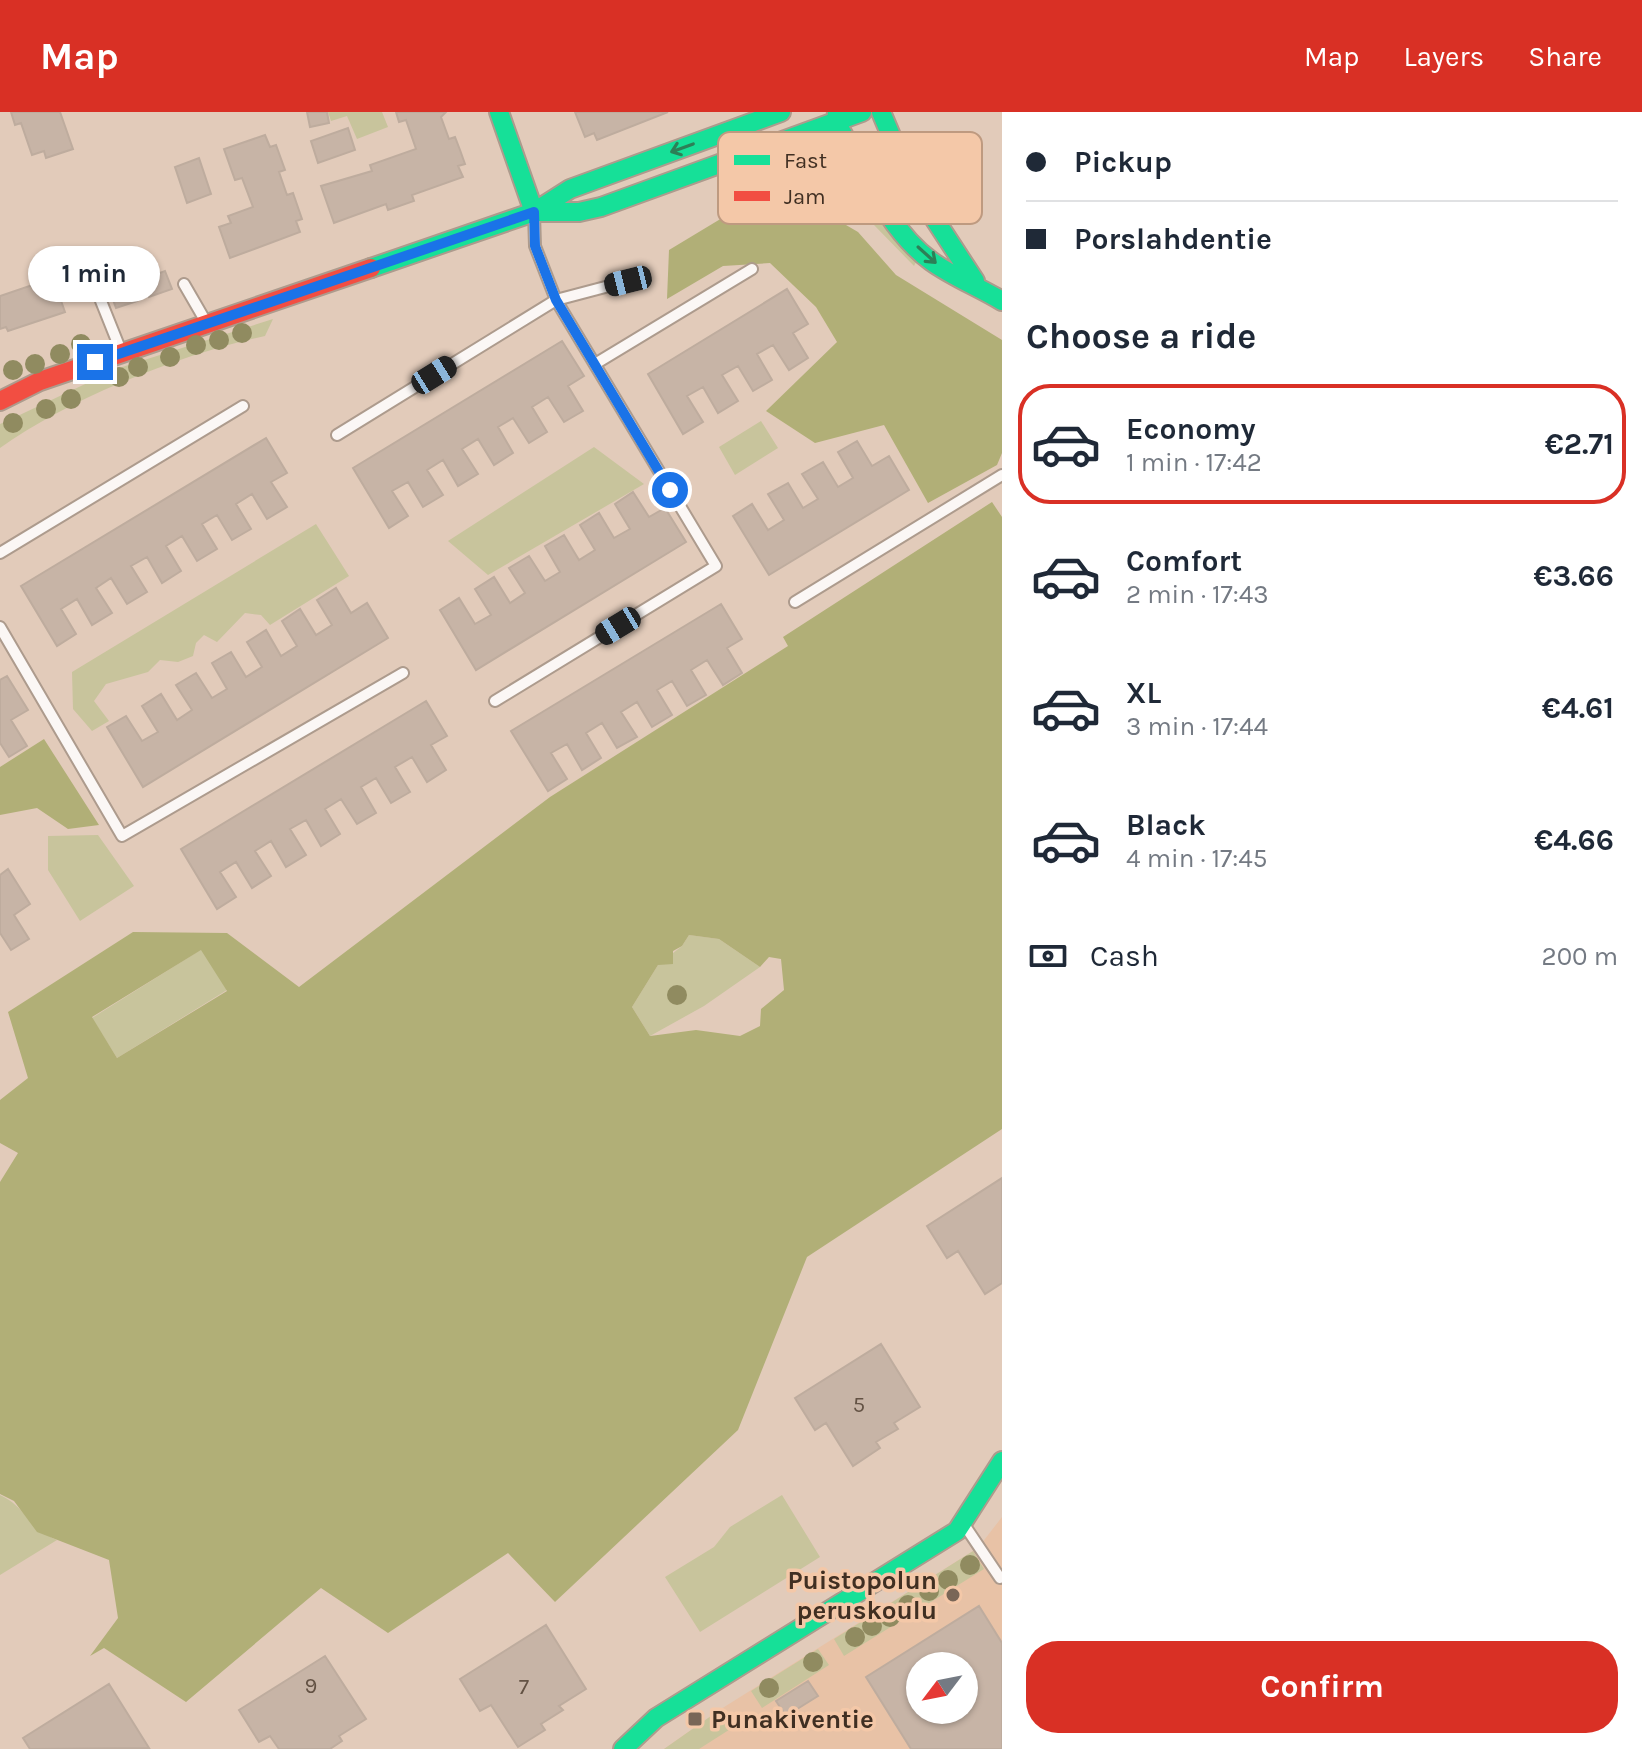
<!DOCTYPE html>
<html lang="en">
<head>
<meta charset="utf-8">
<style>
  :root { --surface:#fff; --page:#f6f6f7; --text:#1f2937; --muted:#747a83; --line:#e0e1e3; --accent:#d93025 }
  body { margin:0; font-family:Karla,sans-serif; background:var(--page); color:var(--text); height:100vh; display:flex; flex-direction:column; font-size:30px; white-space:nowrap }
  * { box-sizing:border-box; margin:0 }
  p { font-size:26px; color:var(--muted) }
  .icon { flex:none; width:44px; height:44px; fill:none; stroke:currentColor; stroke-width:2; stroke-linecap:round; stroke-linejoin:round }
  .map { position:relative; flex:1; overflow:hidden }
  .side { display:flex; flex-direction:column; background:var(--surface); width:640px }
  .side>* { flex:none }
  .banner { display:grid; align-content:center; height:176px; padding:0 24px; background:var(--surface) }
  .needle { width:52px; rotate:238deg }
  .fabs { position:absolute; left:906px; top:1540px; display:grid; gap:16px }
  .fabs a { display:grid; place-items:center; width:72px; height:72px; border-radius:50%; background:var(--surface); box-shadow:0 2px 6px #0004; font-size:40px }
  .end { position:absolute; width:36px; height:36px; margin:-18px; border:10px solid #1a73e8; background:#fff; box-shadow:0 0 0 4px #fff }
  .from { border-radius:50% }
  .bubble { position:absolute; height:56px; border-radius:28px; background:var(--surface); box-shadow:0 2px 6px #0004; font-size:26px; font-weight:700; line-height:56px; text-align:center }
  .car { position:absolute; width:24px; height:48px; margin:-24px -12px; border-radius:10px; box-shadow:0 0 6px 2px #0007; background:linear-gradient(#222 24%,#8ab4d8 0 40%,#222 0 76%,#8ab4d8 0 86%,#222 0) }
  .banner b { display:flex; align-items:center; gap:28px; height:76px; font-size:30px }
  .banner b+b { border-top:2px solid var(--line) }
  .banner i { width:20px; height:20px; background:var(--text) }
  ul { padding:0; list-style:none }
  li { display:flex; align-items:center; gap:24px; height:120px; margin:0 16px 12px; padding:0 8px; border:4px solid transparent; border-radius:32px }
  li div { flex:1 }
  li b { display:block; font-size:30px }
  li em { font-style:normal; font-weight:700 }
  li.selected { border-color:var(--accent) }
  li>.icon { width:72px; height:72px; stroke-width:1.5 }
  h2 { padding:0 24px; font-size:36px; line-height:96px }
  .pay { display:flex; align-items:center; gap:20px; height:88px; padding:0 24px; font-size:30px }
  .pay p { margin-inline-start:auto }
  .button { display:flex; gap:16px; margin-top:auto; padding:16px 24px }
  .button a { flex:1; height:92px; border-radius:32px; background:var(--accent); color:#fff; font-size:32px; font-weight:700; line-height:92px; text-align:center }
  header { display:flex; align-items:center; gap:48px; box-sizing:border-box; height:112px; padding:0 40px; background:var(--accent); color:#fff }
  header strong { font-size:38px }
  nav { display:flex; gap:44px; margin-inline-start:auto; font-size:28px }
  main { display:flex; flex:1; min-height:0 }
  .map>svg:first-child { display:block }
  .built { fill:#e8c2a6; fill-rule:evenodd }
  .green { fill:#c8c49c }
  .forest { fill:#b1af77; fill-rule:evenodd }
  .building { fill:#c7b4a6; stroke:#beac9e; stroke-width:2; fill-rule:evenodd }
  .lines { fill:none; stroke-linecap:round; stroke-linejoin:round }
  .lane-casing { stroke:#ad9b8d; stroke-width:14 }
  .fast-casing { stroke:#ad9b8d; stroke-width:22 }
  .jam-casing { stroke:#ad9b8d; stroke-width:22 }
  .lane { stroke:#fbf7f5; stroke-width:10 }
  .fast { stroke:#16e098; stroke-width:18 }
  .jam { stroke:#f24e42; stroke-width:18 }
  .tree { fill:#908b60 }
  .oneway { stroke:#2d7f57 }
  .route { stroke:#1a73e8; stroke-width:10 }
  .poi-dot { fill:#796657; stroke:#f4c8a8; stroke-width:3 }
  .labels { text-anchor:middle; stroke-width:7; stroke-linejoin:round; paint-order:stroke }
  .number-label { font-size:22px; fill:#635244 }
  .poi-label { font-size:26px; font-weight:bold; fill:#402f22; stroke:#f4c8a8; text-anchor:end }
  .key { fill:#f4c8a8; stroke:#be9a80; stroke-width:2 }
  .key-label { font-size:22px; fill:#402f22 }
</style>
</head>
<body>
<header>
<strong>Map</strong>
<nav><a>Map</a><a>Layers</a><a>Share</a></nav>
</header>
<main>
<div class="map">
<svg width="1002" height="1637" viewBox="0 0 1002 1637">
  <rect width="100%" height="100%" fill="#e2cbba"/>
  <path class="built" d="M1002 1405V1637H664L721 1597 978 1436ZM920 1554H964V1598H920Z"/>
  <path class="green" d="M328 0H382L388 15 357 27 347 4 331 9Z
    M852 65 916 150 914 154 835 73Z
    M273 207 265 224C183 241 68 287 0 336V312L7 309 119 256Z
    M761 309 778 336 735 363 719 335Z
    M594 335 644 372 488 463 448 429Z
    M316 412 349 464 270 513 261 503 245 501 217 530 204 523 196 531 193 544 178 550 160 548 148 560 106 572 94 589 109 609 92 619 73 597 72 560Z
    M98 723 134 774 80 809 48 758V724Z
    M689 823 719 827 760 855 704 894 650 924 632 895 658 853 682 834Z
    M202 837 227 878 117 946 92 906Z
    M0 1383C28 1396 25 1415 57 1428L0 1463Z
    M782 1383 820 1445 700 1520 665 1465 714 1435 730 1415Z
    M973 1439 984 1457 844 1544 834 1527Z
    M818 1537 829 1553 762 1596 751 1579Z
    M721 1597 732 1616 699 1637H664Z"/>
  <path class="forest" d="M789 88 822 99 858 120 896 163 1002 228V341L997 353 928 391 884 313 815 331 766 299 837 230 816 195 770 151 723 154 667 187 669 138 737 97Z
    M992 390 1002 405V1017L807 1145 738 1318 555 1490 508 1441 388 1521 321 1476 186 1590 104 1536 90 1544 118 1506 109 1448 37 1420 14 1389 0 1382V1070L18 1041 0 1031V988L28 966 8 900 133 820 227 821 299 875 550 685 788 534 783 525ZM689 823 719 827 760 855 769 845 781 847 784 878 761 897 760 914 740 924 696 918 650 924 632 895 658 853 673 852V839L682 834ZM201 838 227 879 117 946 92 905Z
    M44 627 99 713 68 717 37 696 0 703V655Z"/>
  <path class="building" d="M11 0H60L73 37 46 46 44 39 32 43 21 11 15 13Z
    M307 0H327L329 11 310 15Z
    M396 0H446L441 5 449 27 455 25 460 38 465 52 458 54 463 65 412 83 414 89 388 98 386 92 334 111 321 74 372 59 370 53 416 37 406 8 399 10Z
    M575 0H668L597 28 594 21 585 25Z
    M348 16 355 38 318 51 311 29Z
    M265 23 270 35 276 33 285 58 279 60 287 83 293 81 302 107 296 109 300 120 230 146 219 115 231 111 228 104 253 95 242 66 235 68 224 37Z
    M199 46 211 82 187 91 175 55Z
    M165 159 172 177 149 185 143 167Z
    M53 166 65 200 8 219 6 215 0 217V184Z
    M134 177 137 189 116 196 112 185Z
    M787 177 808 212 793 221 808 246 789 258 773 233 757 242 772 268 753 279 738 254 722 263 738 289 718 301 703 275 687 284 703 310 683 322 648 262Z
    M562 229 584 264 568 274 583 299 564 310 548 285 532 295 547 320 529 331 513 306 498 315 513 341 494 353 478 327 462 337 478 362 458 374 443 348 427 358 443 383 423 395 408 370 392 379 408 404 389 416 353 356Z
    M266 326 287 361 271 370 287 395 267 407 252 382 236 392 251 417 232 428 217 403 202 412 217 437 197 449 182 424 166 434 181 459 162 471 147 445 131 454 147 480 127 492 111 466 96 476 112 501 92 513 77 487 61 497 76 522 57 534 21 474Z
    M857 329 872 354 889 344 909 378 769 463 733 404 752 392 768 418 784 408 768 382 788 371 803 396 818 387 802 362 823 350 838 375 853 366 838 340Z
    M633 380 649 405 665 396 686 430 476 558 440 498 459 486 475 512 491 503 475 477 494 465 510 491 525 481 509 456 529 444 545 469 560 460 545 434 564 423 579 448 595 438 580 413 599 401 614 426 630 417 615 392Z
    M336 476 351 501 367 491 388 526 143 675 107 615 126 604 142 629 158 620 142 594 161 582 177 608 192 598 176 573 196 561 212 586 227 577 212 551 231 540 246 565 262 555 247 530 266 518 281 544 297 534 282 509 300 497 316 523 332 513 317 488Z
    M721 492 742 527 727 536 742 561 723 573 707 548 691 558 706 583 687 594 672 569 657 578 672 603 652 615 637 590 621 600 637 625 617 636 602 611 586 621 601 646 582 658 567 632 551 641 567 667 548 679 511 619Z
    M7 564 28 598 11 608 27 634 9 645 0 631V568Z
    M426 589 447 624 431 633 446 658 427 670 412 645 395 655 410 680 391 691 376 666 361 675 376 701 357 712 341 687 325 697 340 722 321 734 306 708 290 717 306 743 286 755 271 729 255 739 271 764 252 776 236 750 220 760 236 785 217 797 181 737Z
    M8 757 30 792 14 803 29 827 11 838 0 821V763Z
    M1002 1066V1171L985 1182 958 1139 947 1146 927 1114Z
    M881 1232 920 1295 894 1311 898 1317 876 1330 880 1336 853 1354 826 1311 815 1318 795 1286Z
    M979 1494 1002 1531V1637H911L866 1565ZM920 1554H964V1598H920Z
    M546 1513 586 1577 559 1594 563 1598 541 1612 545 1618 518 1635 491 1593 480 1599 460 1567Z
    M325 1544 366 1607 339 1624 342 1629 330 1637H279L270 1624 259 1630 239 1598Z
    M808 1569 818 1584 786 1604 776 1589Z
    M109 1572 149 1636 30 1637 23 1626Z"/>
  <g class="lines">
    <defs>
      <path id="lane" d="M184 172 206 210
        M101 189 121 239
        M595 252 752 157
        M337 323 556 188 628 169
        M0 441 243 294
        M795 490 1002 363
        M0 515 122 724 403 561
        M495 589 716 454 556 188 535 134 534 102
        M965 1414 1000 1466"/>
      <path id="fast" d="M499 0 534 100
        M837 0 836 10C863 56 887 117 931 149 953 165 979 175 1002 189
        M881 0 911 71 975 169
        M534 100H579L601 95 862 0
        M371 156 534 100 570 77 781 0
        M623 1637 656 1606 957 1419 1002 1349"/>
      <path id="jam" d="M0 289 40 269 371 156"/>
    </defs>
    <use href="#lane" class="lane-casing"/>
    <use href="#fast" class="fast-casing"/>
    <use href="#jam" class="jam-casing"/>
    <use href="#lane" class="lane"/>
    <use href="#fast" class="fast"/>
    <use href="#jam" class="jam"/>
  </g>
  <g class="tree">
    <circle cx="242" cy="221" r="10"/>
    <circle cx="219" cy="228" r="10"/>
    <circle cx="81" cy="232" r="10"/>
    <circle cx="196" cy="233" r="10"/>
    <circle cx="60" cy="242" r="10"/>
    <circle cx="170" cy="245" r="10"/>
    <circle cx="35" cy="252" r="10"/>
    <circle cx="138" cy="255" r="10"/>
    <circle cx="13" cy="258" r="10"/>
    <circle cx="119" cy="265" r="10"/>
    <circle cx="71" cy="287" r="10"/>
    <circle cx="46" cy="297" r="10"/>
    <circle cx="13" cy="311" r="10"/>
    <circle cx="677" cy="883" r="10"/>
    <circle cx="970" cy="1453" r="10"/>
    <circle cx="948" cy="1468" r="10"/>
    <circle cx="929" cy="1479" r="10"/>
    <circle cx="908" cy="1493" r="10"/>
    <circle cx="890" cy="1505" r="10"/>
    <circle cx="872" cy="1514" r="10"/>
    <circle cx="855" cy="1525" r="10"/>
    <circle cx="813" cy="1550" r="10"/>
    <circle cx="769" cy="1576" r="10"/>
  </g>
  <defs><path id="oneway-shaft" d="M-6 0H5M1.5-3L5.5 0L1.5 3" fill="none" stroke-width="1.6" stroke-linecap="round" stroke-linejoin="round" transform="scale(2)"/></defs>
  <g class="oneway">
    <use href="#oneway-shaft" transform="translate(682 36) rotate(160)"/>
    <use href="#oneway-shaft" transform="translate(927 143) rotate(42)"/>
  </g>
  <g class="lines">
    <path class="route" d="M95 250 534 100 535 134 556 188 670 378"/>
  </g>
  <g class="poi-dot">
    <circle cx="953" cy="1483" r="8"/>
    <rect x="687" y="1599" width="16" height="16" rx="4"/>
  </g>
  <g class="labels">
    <g class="number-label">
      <text x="859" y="1300">5</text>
      <text x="311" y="1581">9</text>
      <text x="524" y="1582">7</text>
    </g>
    <g class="poi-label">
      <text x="937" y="1477">Puistopolun<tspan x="937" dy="30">peruskoulu</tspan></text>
      <text x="711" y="1616" text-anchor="start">Punakiventie</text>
    </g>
  </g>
  <rect x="718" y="20" width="264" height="92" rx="12" class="key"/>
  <rect x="734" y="43" width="36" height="10" fill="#16e098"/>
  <rect x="734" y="79" width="36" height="10" fill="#f24e42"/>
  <g class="key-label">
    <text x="784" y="56">Fast</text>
    <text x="784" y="92">Jam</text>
  </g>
</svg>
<div class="fabs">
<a><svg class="needle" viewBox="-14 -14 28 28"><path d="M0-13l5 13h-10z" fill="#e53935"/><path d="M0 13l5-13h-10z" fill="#747a83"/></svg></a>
</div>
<i class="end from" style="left:670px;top:378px"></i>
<i class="end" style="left:95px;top:250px"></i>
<div class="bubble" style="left:28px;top:134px;width:132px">1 min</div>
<i class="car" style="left:628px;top:169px;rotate:256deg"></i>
<i class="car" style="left:434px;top:263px;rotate:58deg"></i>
<i class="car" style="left:618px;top:514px;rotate:239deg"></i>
</div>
<section class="side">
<div class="banner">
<b><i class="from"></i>Pickup</b>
<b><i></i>Porslahdentie</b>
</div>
<h2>Choose a ride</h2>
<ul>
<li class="selected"><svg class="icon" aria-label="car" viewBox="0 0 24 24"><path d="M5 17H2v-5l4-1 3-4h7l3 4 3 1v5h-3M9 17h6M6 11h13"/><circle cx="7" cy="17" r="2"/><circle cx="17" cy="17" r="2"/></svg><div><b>Economy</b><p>1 min · 17:42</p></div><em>€2.71</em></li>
<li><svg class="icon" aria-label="car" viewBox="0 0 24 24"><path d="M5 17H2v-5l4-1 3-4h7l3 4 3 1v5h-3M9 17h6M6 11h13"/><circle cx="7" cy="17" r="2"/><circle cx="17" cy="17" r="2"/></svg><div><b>Comfort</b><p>2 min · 17:43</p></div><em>€3.66</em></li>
<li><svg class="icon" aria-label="car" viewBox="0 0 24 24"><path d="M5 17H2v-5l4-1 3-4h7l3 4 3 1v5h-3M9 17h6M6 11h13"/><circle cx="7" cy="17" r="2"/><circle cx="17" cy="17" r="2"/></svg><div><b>XL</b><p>3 min · 17:44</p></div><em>€4.61</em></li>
<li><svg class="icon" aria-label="car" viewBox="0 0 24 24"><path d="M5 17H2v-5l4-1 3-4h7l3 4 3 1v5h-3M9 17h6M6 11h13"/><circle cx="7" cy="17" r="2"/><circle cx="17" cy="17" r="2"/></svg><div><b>Black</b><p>4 min · 17:45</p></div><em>€4.66</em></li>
</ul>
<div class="pay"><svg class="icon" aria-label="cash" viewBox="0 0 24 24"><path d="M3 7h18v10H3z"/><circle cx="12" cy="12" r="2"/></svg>Cash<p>200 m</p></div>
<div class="button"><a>Confirm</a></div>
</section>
</main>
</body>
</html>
